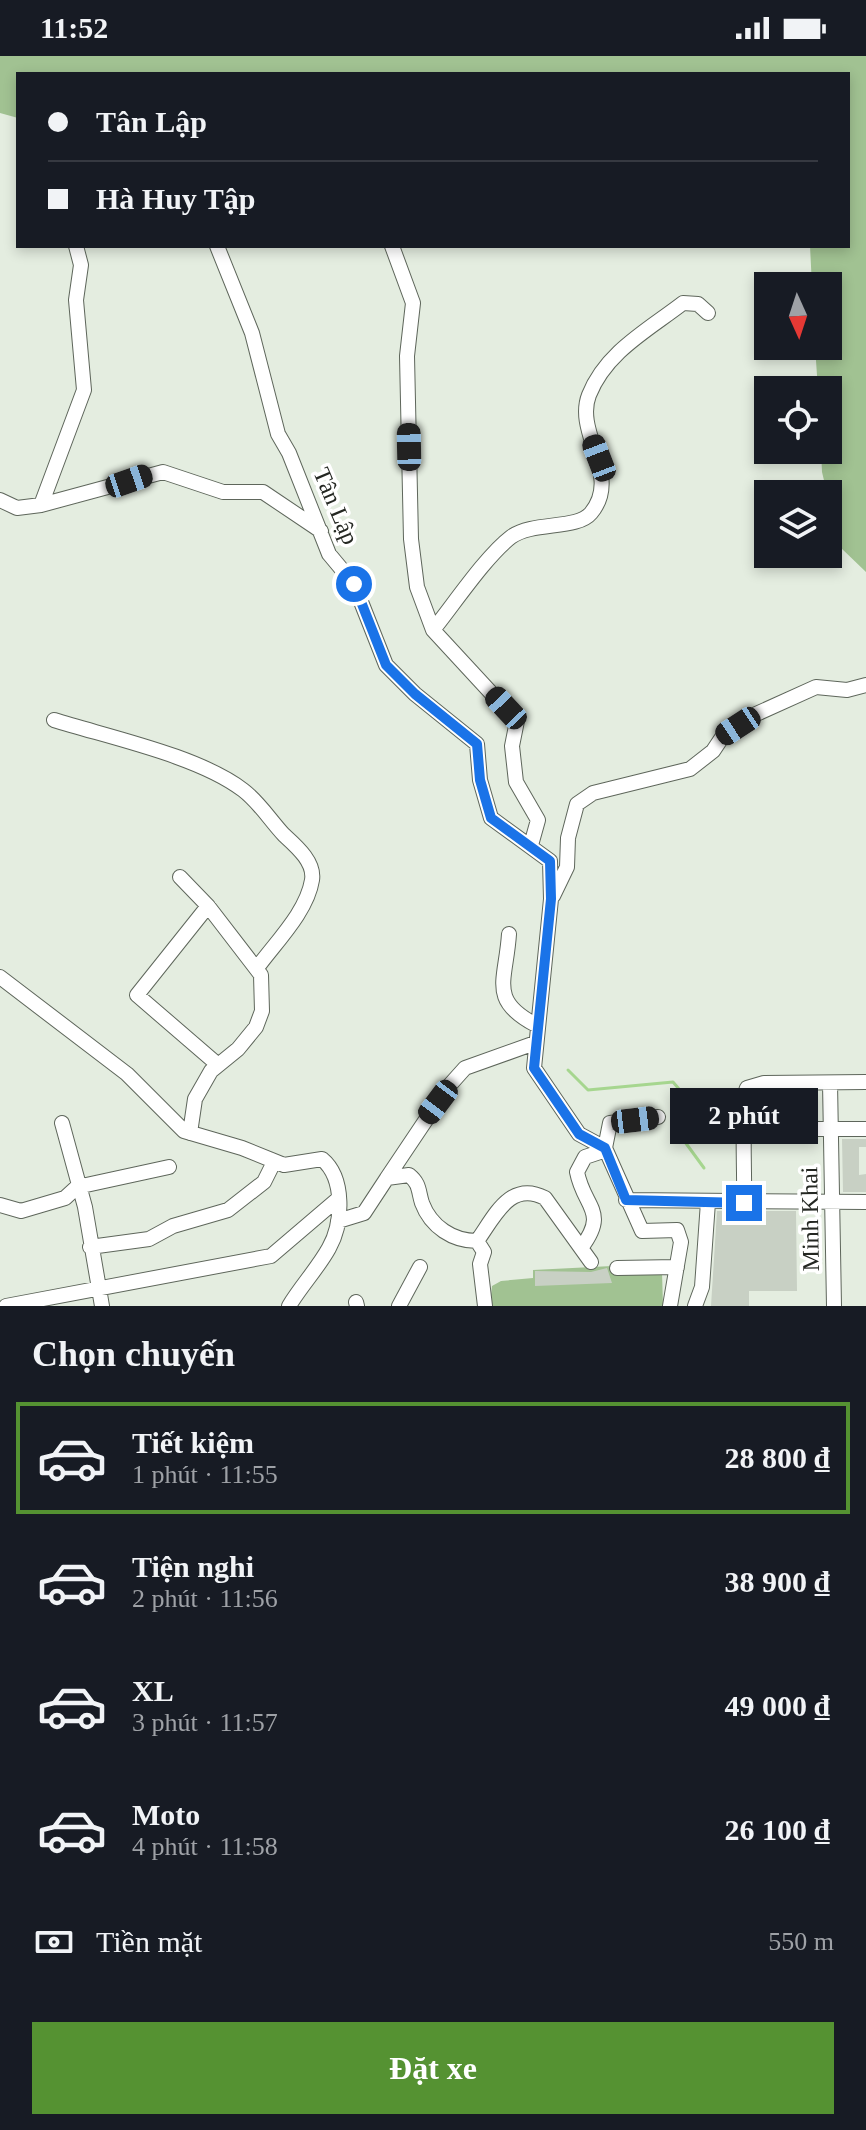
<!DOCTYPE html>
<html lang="vi">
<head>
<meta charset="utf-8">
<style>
  :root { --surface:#171b24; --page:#20242c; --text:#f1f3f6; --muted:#9ea1a6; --line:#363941; --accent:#559232 }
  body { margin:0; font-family:"Times New Roman",serif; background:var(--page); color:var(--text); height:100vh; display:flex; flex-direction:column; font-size:30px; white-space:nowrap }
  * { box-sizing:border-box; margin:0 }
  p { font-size:26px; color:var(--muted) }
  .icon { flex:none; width:44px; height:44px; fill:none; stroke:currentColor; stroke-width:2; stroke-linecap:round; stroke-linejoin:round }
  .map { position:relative; height:1250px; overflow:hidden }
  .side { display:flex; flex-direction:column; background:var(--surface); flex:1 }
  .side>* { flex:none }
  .hud { position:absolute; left:16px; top:16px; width:834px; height:176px; border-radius:0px; box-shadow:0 4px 12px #0003; display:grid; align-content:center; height:176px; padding:0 32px; background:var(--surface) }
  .needle { width:52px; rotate:177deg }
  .fabs { position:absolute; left:754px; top:216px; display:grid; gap:16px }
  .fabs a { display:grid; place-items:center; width:88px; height:88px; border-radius:0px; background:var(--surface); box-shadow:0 4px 12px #0003; font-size:40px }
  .end { position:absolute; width:36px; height:36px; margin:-18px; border:10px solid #1a73e8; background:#fff; box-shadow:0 0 0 4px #fff }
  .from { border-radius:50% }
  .bubble { position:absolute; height:56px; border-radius:0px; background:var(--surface); box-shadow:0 4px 12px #0003; font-size:26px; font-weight:800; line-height:56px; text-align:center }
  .car { position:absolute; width:24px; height:48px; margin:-24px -12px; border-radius:10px; box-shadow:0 0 6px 2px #0007; background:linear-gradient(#222 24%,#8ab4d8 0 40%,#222 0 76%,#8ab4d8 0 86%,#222 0) }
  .hud b { display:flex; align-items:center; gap:28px; height:76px; font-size:30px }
  .hud b+b { border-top:2px solid var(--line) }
  .hud i { width:20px; height:20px; background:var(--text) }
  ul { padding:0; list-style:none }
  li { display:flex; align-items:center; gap:24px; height:112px; margin:0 16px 12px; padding:0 16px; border:4px solid transparent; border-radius:0px }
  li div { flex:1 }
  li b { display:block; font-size:30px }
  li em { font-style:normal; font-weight:800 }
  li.selected { border-color:var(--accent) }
  li>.icon { width:72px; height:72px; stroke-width:1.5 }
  h2 { padding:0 32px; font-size:36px; line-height:96px }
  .pay { display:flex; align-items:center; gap:20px; height:88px; padding:0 32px; font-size:30px }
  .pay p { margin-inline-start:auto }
  .cta { display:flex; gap:16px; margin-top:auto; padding:16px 32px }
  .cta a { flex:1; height:92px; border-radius:0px; background:var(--accent); color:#fff; font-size:32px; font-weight:800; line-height:92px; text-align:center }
  .status { display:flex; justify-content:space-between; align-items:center; height:56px; padding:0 40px; background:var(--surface); direction:ltr }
  .status svg { height:22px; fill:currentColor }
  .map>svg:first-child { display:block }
  .green { fill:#a1c292 }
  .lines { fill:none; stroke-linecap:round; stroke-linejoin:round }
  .stream { stroke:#a6d68f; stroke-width:3 }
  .building { fill:#c8d0c4 }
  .minor-casing { stroke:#5e665b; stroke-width:16 }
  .minor { stroke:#fff; stroke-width:14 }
  .route { stroke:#1a73e8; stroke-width:10 }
  .labels { text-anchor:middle; stroke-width:7; stroke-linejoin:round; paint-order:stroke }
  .street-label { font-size:24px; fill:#242722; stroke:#fff }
</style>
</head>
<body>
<div class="status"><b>11:52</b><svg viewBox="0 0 49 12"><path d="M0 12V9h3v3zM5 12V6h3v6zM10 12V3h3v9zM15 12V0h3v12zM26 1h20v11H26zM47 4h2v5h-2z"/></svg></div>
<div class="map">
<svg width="866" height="1250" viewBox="0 0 866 1250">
  <rect width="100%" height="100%" fill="#e4ede0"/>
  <path class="green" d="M0 0H866V516L840 491 822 416 821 394H828V334H818L815 290H828V230H812L810 190H848V18H18V62L0 57Z
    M612 1210 614 1219 662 1216 663 1250H490L492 1230 501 1225 533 1222V1214Z"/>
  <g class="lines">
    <path class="stream" d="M568 1014 588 1034 673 1026 679 1033 685 1086 704 1112"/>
  </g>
  <path class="building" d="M842 1083H866V1091H859V1119L866 1118V1136H843Z
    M717 1155H796L797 1235H749V1250H711Z
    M607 1212 612 1227 535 1230V1215L591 1216Z"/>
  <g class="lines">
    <defs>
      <path id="minor" d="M217 190 252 277 278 378 289 397 329 498 354 528 386 609 415 638 477 688 480 724 491 762 550 805 551 843 534 1012 579 1078 605 1092 642 1175 677 1174 681 1186 670 1250
        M392 190 413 247 407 300 411 483 417 531 433 574 517 665 512 690 516 726 538 764 531 789
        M0 444 17 452 41 449 163 416 223 436H263L321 475
        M41 449 84 334 76 244 81 209 76 190
        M433 574C454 548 486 500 511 481 533 465 577 474 591 457 622 420 574 377 589 339 606 296 648 274 683 247L698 248 708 257
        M54 664C108 681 199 700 243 734 259 746 270 764 284 779 296 790 315 806 312 824 307 856 275 887 257 912
        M180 821 208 850 261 919 262 955 256 971 238 993 211 1015 195 1043 190 1077
        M553 840 567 811 568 782 577 748 593 737 690 713 713 695 723 680 754 659 816 631 847 634 866 629
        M208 850 137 939 217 1008
        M509 878C506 925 488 944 536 969
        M0 921 127 1018 184 1075 242 1092 284 1109 322 1103C345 1122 343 1167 329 1192 318 1212 301 1230 289 1250
        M830 1027 834 1250
        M62 1067 85 1151 102 1250
        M746 1073H866
        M605 1092 610 1067 658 1061
        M387 1122 448 1031 465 1012 535 987
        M626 1144 866 1146
        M744 1147C745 1125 741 1044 747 1032L764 1027 866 1026
        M0 1149 21 1155 65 1142 77 1131 169 1111
        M338 1165 364 1157 387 1122 409 1119C420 1128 418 1134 422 1147 431 1171 453 1185 477 1185L484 1196 480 1208 485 1250
        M477 1185C495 1160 510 1124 545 1142L591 1206
        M90 1191 149 1183 173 1170 228 1154 264 1126 274 1106
        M581 1192C609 1155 584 1152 577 1116L585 1101 606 1094
        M617 1212 677 1211
        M356 1246 357 1250
        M6 1250 271 1200 339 1142
        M399 1250 420 1211
        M695 1250 702 1231 708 1146"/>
    </defs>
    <use href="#minor" class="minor-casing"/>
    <use href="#minor" class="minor"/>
  </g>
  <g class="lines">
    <path class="route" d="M354 528 386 609 415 638 477 688 480 724 491 762 550 805 551 843 534 1012 579 1078 605 1092 626 1144 744 1147"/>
  </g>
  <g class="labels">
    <g class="street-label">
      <text transform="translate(336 450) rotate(67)" y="8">Tân Lập</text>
      <text transform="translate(810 1163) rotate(-91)" y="8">Minh Khai</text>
    </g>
  </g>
</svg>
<div class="fabs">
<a><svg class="needle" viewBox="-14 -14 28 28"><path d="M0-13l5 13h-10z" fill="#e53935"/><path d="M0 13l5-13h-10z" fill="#9ea1a6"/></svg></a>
<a><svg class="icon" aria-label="locate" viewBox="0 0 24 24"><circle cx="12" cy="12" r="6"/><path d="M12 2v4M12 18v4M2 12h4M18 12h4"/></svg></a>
<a><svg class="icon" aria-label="layers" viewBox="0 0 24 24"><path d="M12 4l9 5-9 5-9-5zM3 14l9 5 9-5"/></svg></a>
</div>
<i class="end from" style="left:354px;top:528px"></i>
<i class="end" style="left:744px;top:1147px"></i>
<div class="bubble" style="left:670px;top:1032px;width:148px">2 phút</div>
<i class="car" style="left:409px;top:391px;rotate:359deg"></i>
<i class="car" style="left:599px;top:402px;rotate:339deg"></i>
<i class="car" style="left:129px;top:425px;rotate:71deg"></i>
<i class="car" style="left:506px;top:652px;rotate:317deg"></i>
<i class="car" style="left:738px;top:670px;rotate:237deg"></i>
<i class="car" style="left:438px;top:1046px;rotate:217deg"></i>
<i class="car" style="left:635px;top:1064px;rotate:83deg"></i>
<div class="hud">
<b><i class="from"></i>Tân Lập</b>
<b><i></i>Hà Huy Tập</b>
</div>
</div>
<section class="side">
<h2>Chọn chuyến</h2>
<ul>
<li class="selected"><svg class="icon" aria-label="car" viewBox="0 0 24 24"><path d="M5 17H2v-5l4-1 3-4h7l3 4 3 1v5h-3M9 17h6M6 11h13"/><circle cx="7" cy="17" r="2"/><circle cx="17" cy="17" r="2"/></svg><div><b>Tiết kiệm</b><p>1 phút · 11:55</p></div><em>28 800 ₫</em></li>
<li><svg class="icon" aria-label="car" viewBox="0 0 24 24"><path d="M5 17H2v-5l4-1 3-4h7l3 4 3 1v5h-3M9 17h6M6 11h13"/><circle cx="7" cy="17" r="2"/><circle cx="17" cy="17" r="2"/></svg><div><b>Tiện nghi</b><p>2 phút · 11:56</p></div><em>38 900 ₫</em></li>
<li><svg class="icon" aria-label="car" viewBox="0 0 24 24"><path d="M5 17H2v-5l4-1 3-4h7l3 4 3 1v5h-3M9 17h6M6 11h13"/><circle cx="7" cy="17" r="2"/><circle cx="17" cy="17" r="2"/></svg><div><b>XL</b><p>3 phút · 11:57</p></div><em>49 000 ₫</em></li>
<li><svg class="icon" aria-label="car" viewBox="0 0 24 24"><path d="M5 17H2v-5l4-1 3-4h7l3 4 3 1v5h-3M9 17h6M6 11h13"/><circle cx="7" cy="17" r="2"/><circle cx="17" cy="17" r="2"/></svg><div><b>Moto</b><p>4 phút · 11:58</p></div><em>26 100 ₫</em></li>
</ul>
<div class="pay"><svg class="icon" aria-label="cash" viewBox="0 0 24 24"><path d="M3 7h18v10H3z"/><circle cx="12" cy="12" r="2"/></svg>Tiền mặt<p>550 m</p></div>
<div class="cta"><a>Đặt xe</a></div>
</section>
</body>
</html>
